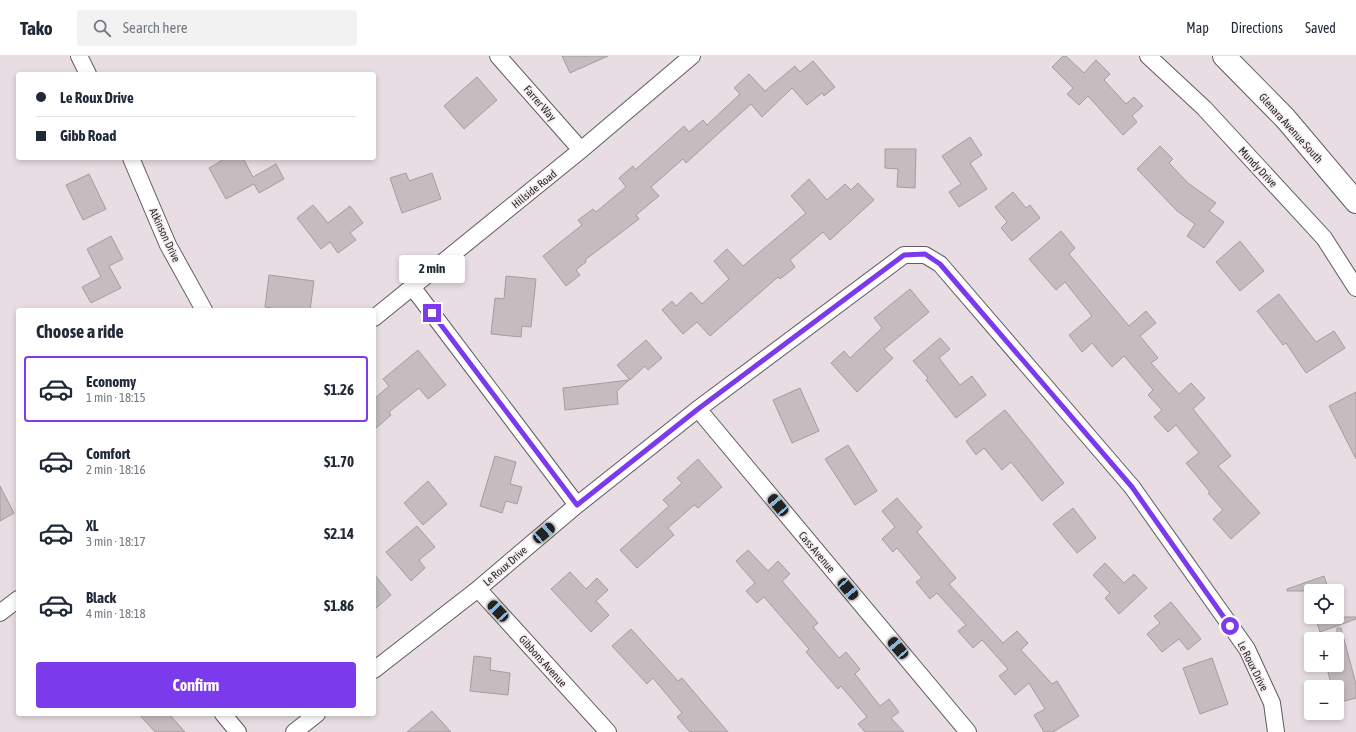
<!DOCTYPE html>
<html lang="en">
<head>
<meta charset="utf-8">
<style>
  :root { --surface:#fff; --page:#f2f2f3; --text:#1f2937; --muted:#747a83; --line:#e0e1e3; --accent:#7c3aed }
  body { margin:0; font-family:"Asap Condensed",sans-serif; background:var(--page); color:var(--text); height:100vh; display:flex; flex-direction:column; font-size:15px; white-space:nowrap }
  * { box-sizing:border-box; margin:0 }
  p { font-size:13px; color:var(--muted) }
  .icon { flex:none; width:22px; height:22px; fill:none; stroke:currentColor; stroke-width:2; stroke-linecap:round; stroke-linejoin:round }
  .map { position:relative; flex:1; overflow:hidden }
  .side { position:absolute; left:16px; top:252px; width:360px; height:408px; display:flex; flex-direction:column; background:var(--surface); border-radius:4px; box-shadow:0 2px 6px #0003 }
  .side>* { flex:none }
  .top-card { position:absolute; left:16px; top:16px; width:360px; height:88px; border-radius:4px; box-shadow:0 2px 6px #0003; display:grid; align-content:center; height:88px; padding:0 20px; background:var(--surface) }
  .buttons { position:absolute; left:1304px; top:528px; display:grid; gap:8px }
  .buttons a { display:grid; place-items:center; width:40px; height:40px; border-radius:4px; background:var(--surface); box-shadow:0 2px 6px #0003; font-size:20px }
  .end { position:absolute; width:18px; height:18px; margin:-9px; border:5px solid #7c3aed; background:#fff; box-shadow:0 0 0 2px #fff }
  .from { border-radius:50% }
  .bubble { position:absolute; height:28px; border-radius:4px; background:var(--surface); box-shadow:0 2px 6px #0003; font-size:13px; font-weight:700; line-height:28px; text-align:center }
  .car { position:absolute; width:12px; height:24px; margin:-12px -6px; border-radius:5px; box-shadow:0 0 3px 1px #0007; background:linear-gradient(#222 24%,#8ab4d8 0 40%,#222 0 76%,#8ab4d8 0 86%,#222 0) }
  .top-card b { display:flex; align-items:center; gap:14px; height:38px; font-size:15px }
  .top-card b+b { border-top:1px solid var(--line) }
  .top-card i { width:10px; height:10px; background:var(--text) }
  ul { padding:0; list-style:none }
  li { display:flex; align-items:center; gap:12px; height:66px; margin:0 8px 6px; padding:0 12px; border:2px solid transparent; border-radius:4px }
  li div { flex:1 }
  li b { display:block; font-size:15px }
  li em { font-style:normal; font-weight:700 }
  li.on { border-color:var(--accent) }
  li>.icon { width:36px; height:36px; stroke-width:1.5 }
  h2 { padding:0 20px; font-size:18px; line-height:48px }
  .button { display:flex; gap:8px; margin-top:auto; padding:8px 20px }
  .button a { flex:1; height:46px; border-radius:4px; background:var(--accent); color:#fff; font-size:16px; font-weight:700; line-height:46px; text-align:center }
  header { display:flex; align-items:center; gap:24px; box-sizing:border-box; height:56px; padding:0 20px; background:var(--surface); border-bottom:1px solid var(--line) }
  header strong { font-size:19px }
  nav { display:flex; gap:22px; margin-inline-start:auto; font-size:14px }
  .search { width:280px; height:36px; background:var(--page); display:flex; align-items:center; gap:10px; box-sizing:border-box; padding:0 14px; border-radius:4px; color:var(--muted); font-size:15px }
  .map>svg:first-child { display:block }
  .building { fill:#c5bcc0; stroke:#a59ca0 }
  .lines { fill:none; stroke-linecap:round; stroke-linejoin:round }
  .street-casing { stroke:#625a5e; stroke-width:18 }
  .primary-casing { stroke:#625a5e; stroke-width:24 }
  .street { stroke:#fff; stroke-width:16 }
  .primary { stroke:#fff; stroke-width:22 }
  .route { stroke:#7c3aed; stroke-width:5 }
  .labels { text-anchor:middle; stroke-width:3; stroke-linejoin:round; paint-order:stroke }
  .street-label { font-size:11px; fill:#2a2728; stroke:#f4ebef }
</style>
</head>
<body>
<header>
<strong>Tako</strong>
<div class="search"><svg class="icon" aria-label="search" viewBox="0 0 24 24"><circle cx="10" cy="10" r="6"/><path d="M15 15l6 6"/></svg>Search here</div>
<nav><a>Map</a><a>Directions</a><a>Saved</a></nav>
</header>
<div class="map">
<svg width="1356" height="676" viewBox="0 0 1356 676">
  <rect width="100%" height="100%" fill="#e7dde2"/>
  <path class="building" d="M562 0H608L570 17Z
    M1063 0H1066L1084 17 1096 4 1110 18 1104 24 1126 48 1134 41 1143 50 1132 60 1137 66 1123 79 1088 40 1079 49 1067 38 1073 32 1052 11Z
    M813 5 835 31 824 40 822 37 807 49 792 32 762 61 751 48 686 107 683 103 651 131 659 140 636 159 639 163 585 204 586 206 576 214 580 219 566 230 543 200 582 169 578 164 593 153 596 156 626 131 619 122 633 110 635 114 684 70 689 76 703 64 707 69 740 38 734 32 749 18 765 35 795 10 800 16Z
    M477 21 497 44 464 73 444 50Z
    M970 81 982 99 970 107 987 133 959 151 949 136 961 128 942 100Z
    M1160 90 1173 103 1169 107 1188 127 1216 147 1209 155 1224 166 1204 192 1187 180 1195 168 1177 155 1137 113Z
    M885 93H916L915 132 897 131 898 113 885 112Z
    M226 102H243L253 121 276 108 284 123 259 137 254 128 226 143 209 112Z
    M406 117 409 125 432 117 441 143 402 157 390 122Z
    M89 118 106 153 83 164 66 129Z
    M809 123 827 144 845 128 851 134 858 127 874 144 830 184 823 176 790 204 795 211 780 223 778 221 710 280 697 266 683 278 662 254 672 245 676 250 691 236 702 248 729 223 714 205 727 193 743 210 806 157 791 140Z
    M1013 136 1026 152 1030 149 1040 162 1012 185 1001 172 1007 166 995 151Z
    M313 149 328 167 350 150 363 167 350 177 356 184 338 197 330 186 321 193 297 162Z
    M1061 175 1075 192 1069 198 1129 270 1146 255 1156 267 1140 280 1158 302 1151 307 1179 338 1191 327 1205 342 1193 353 1231 400 1218 410 1260 457 1231 483 1213 463 1223 454 1208 437 1210 436 1186 407 1199 397 1176 369 1168 376 1154 361 1162 354 1148 339 1153 334 1124 300 1112 311 1092 287 1082 296 1069 279 1092 260 1065 226 1056 234 1029 203Z
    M111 180 123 203 109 210 121 232 91 247 82 231 101 221 87 193Z
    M1240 185 1264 215 1240 235 1216 206Z
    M269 219 314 225 310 254H285L265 251Z
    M506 220 536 223 531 271 522 270 521 281 491 278 495 242 504 243Z
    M910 233 929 256 884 293 893 302 857 336 831 307 844 295 850 302 882 272 874 262Z
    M1279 238 1316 286 1334 275 1345 292 1306 317 1286 287 1283 289 1257 255Z
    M940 282 950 293 939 302 960 329 972 320 986 339 956 362 926 324 928 322 913 305Z
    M646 284 662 302 648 314 645 310 630 324 617 309Z
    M418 294 446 329 428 343 419 332 389 356 391 359 374 374V343L389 330 383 323Z
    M629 324 617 335 618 348 565 354 563 332Z
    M800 332 819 375 792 387 773 344Z
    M1356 336V403L1329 350Z
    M1005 354 1064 427 1042 445 1011 406 1002 414 984 392 976 399 966 385Z
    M848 389 877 435 855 449 825 403Z
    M495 400 516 406 510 428 522 431 517 448 506 445 502 457 480 450Z
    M698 403 722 431 698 452 694 449 668 472 674 479 637 512 620 494 669 450 663 444 682 427 677 422Z
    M428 425 447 448 423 469 404 447Z
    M0 430 14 457 0 465Z
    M897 442 922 471 917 476 956 522 949 528 1003 587 1017 575 1028 587 1021 594 1052 628 1057 625 1079 660 1053 676H1044L1034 659 1045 653 1029 627 1015 639 999 620 1008 613 982 584 973 592 958 575 966 569 937 537 930 543 916 526 922 522 897 492 893 496 882 483 895 471 882 455Z
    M1073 452 1096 482 1077 497 1053 468Z
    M417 470 435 491 419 504 425 512 411 525 386 496Z
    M748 494 768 515 778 505 790 518 782 525 818 567 813 571 839 602 846 596 860 613 855 618 880 650 889 643 899 656 891 662 904 676H865L858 668 867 661 841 630 838 633 806 596 809 593 764 541 757 547 746 535 755 527 736 505Z
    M1105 507 1124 527 1134 518 1147 532 1119 558 1105 542 1110 537 1093 519Z
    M570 516 586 533 597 522 608 534 596 545 609 559 591 576 551 533Z
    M374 518 391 539 374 554Z
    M1324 520 1329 535H1287V533Z
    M1171 546 1201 583 1188 594 1179 583 1162 596 1147 578 1160 567 1154 560Z
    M1315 561H1356V563L1320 576Z
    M1337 572H1341L1356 628V642L1337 647V631H1332L1326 609H1337Z
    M631 573 678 625 682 622 728 676H690L677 661 682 657 653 622 647 628 612 590Z
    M474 600 491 602 490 614 510 617 508 639 470 635Z
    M1212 602 1228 648 1200 658 1183 612Z
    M432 655 451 676H407Z
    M139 658H169L185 676H155Z"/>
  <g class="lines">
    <defs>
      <path id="street" d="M79 0 88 18
        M498 0 581 94
        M1148 0 1204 52 1324 182 1356 232
        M131 102 168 189 204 254
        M413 232 577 449
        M374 262 581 94 692 0
        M698 353 968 676
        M478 533 608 676
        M0 557 18 543
        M374 614 478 533 577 449 698 353 904 199H925L940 208 1132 431 1247 593 1272 647 1276 676
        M223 658 238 676
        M294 676 317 658"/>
      <path id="primary" d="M1224 0 1285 62 1356 146"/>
    </defs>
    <use href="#street" class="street-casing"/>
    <use href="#primary" class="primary-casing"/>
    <use href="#street" class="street"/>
    <use href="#primary" class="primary"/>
  </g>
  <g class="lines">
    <path class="route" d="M432 257 577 449 698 353 904 199 925 198 940 208 1132 431 1230 570"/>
  </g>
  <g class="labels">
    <g class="street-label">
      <text transform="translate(540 47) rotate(49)" y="4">Farrer Way</text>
      <text transform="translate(1291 72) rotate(48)" y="4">Glenara Avenue South</text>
      <text transform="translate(1258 111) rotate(47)" y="4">Mundy Drive</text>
      <text transform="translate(534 133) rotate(-39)" y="4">Hillside Road</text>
      <text transform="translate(165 179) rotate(65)" y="4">Atkinson Drive</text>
      <text transform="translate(817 496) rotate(50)" y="4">Cass Avenue</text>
      <text transform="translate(505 510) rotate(-41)" y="4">Le Roux Drive</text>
      <text transform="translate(543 605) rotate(48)" y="4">Gibbons Avenue</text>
      <text transform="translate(1253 610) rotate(63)" y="4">Le Roux Drive</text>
    </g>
  </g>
</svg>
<div class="buttons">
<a><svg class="icon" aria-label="locate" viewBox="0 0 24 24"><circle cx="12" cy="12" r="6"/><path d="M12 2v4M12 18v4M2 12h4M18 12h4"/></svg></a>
<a>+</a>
<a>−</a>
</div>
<i class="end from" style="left:1230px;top:570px"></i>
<i class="end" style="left:432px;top:257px"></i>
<div class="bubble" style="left:399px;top:199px;width:66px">2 min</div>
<i class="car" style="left:778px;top:449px;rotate:320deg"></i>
<i class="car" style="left:544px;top:477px;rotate:49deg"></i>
<i class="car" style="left:848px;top:533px;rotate:140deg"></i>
<i class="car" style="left:498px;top:555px;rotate:317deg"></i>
<i class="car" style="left:898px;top:592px;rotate:320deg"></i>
<div class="top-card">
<b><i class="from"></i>Le Roux Drive</b>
<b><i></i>Gibb Road</b>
</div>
<section class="side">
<h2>Choose a ride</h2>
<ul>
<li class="on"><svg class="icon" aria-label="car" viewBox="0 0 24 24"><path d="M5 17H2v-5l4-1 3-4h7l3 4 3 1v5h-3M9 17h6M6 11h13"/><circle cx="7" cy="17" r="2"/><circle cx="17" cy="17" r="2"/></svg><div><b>Economy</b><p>1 min · 18:15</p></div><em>$1.26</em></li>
<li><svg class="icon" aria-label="car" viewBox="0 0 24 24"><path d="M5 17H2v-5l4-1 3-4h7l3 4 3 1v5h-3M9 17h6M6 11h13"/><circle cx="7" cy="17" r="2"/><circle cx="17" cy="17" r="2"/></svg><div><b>Comfort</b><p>2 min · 18:16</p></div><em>$1.70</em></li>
<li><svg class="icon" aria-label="car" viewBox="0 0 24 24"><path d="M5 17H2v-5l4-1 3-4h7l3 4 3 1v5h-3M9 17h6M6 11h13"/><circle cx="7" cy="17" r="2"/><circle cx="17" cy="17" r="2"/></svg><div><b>XL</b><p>3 min · 18:17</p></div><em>$2.14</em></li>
<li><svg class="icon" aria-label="car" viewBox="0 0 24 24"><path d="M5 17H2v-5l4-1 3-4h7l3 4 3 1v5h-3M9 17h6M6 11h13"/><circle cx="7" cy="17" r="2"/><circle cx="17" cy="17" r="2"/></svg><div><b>Black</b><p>4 min · 18:18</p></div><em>$1.86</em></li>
</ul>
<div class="button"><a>Confirm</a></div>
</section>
</div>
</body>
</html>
